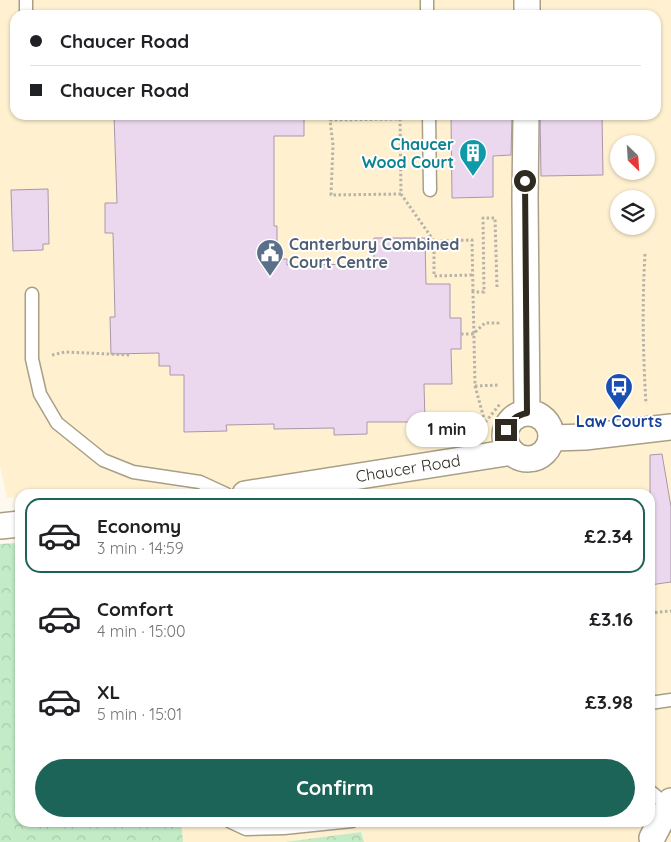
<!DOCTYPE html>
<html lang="en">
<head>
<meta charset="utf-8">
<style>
  :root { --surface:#fff; --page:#f2f2f2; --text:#202124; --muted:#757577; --line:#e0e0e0; --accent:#1c6457 }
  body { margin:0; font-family:Quicksand,sans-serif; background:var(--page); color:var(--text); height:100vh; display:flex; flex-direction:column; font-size:19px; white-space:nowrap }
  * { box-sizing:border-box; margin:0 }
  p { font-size:16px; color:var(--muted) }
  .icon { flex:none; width:28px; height:28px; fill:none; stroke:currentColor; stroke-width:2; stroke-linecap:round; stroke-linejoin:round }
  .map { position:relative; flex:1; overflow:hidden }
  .panel { position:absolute; left:15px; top:489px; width:640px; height:338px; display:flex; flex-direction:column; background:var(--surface); border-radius:15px; box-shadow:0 1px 4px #0004 }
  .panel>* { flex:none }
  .hud { position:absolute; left:10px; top:10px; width:651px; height:110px; border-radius:15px; box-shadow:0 1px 4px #0004; display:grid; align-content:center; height:110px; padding:0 20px; background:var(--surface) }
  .needle { width:32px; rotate:155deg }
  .controls { position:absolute; left:610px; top:135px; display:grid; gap:10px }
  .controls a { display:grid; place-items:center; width:45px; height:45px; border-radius:50%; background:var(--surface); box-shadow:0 1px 4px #0004; font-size:25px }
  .end { position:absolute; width:22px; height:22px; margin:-11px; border:6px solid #2e2a20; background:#fff; box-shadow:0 0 0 2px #fff }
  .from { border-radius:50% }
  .bubble { position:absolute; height:35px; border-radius:18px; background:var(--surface); box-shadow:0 1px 4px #0004; font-size:16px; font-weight:800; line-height:35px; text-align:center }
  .hud b { display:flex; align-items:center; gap:18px; height:48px; font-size:19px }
  .hud b+b { border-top:1px solid var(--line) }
  .hud i { width:12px; height:12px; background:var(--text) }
  ul { padding:9px 0 0; list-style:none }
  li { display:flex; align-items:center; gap:15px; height:75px; margin:0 10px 8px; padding:0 10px; border:2px solid transparent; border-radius:15px }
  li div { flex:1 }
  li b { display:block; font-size:19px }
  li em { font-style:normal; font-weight:800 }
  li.active { border-color:var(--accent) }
  li>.icon { width:45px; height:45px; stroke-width:1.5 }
  .action { display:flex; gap:10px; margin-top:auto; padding:10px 20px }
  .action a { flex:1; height:58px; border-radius:30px; background:var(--accent); color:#fff; font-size:20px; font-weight:800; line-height:58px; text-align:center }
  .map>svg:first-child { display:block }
  .built { fill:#fff1d0; fill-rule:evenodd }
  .forest { fill:url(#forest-crowns) }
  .building { fill:#ebd8ee; stroke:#a897ac }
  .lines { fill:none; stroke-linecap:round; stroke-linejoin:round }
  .service-casing { stroke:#a99f87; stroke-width:15 }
  .minor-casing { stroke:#a99f87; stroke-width:28 }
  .path { stroke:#b7b3a9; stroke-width:3; stroke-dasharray:2.5 2.5; stroke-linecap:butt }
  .service { stroke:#fff; stroke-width:12 }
  .minor { stroke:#fff; stroke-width:25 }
  .route { stroke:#2e2a20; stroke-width:6 }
  .labels { text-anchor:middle; stroke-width:4; stroke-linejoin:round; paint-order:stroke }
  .culture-label { font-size:16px; font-weight:bold; fill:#0d838f; stroke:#fff; text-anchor:end }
  .service-label { font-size:16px; font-weight:bold; fill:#4e5e75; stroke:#fff; text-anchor:start }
  .transit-label { font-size:16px; font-weight:bold; fill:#164399; stroke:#fff }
  .street-label { font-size:16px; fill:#2e2a20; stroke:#fff }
</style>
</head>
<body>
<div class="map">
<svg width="671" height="842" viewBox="0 0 671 842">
  <defs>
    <pattern id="forest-crowns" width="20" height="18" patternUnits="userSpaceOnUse" patternTransform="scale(1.25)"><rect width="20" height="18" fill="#c3ebc6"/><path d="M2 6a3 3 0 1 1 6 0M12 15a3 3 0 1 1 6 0" fill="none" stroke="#a8caaa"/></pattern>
  </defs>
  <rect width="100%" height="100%" fill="#fdf9ef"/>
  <path class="built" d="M0 0H671V842H364L361 832 285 842H183L181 821H650V494H189L188 487 79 494H20V497L7 498 0 466ZM15 15H656V115H15ZM619 144H646V171H619ZM619 199H646V226H619Z"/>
  <path class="forest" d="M20 543V821H181L183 842H0V544Z
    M361 832 364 842H285Z"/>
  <path class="building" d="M114 115H304V136H274V226H277V259H287V265L374 264V238H425L426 284H450V318H461V349H451L452 384H424L425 422H367V434L334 435V428L274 429V424L226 425 227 431 184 432V375H170V366H159V353L111 354 110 317H115L113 233H105V203H117Z
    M451 115H512L511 155 493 156V197L452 198Z
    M540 115H602L603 175 541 176Z
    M48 189 49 244H43V250L13 251 11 190Z
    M662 454 671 507V582L650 585V455Z"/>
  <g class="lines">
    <defs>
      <path id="service" d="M26 0V15
        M427 0V15
        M429 115 430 190
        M32 294V359L40 394 57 423 103 460 133 472 200 482 226 494
        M650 703 671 700
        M650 791 668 806
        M229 821 246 829 284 828 352 821"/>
      <path id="minor" d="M527 15V0
        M526 115 525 198 527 413
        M505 436a23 23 0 1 1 46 0a23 23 0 1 1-46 0Z
        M552 438 585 437 671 427
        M245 494 512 452
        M0 526 20 524
        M652 838 671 801"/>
    </defs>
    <use href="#service" class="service-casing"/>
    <use href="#minor" class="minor-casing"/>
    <path class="path" d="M401 194 331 195 333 145 330 120 400 119 401 194 434 241
      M645 254C642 304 643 354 646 404
      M472 275 434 276V241L472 240 473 292
      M461 334H473L485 323H498V325
      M52 355 65 352 131 355
      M475 386 500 385
      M485 422 475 386 473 292H484L483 218H495L497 288
      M479 430 500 404
      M650 613 671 611"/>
    <use href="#service" class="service"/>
    <use href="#minor" class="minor"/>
  </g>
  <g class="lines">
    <path class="route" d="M506 430C512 419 515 416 527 413L525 181"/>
  </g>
  <defs>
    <symbol id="building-pin" viewBox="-11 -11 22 30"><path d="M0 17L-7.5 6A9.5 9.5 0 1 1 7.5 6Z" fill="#0f9aa8" stroke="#fff"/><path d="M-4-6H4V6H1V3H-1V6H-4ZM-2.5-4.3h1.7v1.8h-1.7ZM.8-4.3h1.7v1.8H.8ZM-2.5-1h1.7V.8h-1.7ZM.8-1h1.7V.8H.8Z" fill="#fff"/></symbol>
    <symbol id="civic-pin" viewBox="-11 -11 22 30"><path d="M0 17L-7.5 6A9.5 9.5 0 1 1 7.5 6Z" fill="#5c6f8a" stroke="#fff"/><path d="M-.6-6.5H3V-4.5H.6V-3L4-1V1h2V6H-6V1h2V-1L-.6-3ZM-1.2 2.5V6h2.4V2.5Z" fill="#fff"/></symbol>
    <symbol id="bus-pin" viewBox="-11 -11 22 30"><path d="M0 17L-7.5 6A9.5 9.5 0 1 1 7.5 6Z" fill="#1a4fb4" stroke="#fff"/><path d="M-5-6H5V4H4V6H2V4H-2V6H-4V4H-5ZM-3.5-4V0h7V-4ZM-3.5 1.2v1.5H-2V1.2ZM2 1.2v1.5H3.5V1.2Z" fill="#fff"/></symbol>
  </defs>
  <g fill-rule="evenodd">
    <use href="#building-pin" x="457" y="137" width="32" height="43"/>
    <use href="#civic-pin" x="254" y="237" width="32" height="43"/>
    <use href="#bus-pin" x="603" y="371" width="32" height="43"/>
  </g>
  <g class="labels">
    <g class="culture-label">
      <text x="454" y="150">Chaucer<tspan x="454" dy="18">Wood Court</tspan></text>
    </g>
    <g class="service-label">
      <text x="289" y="250">Canterbury Combined<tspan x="289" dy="18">Court Centre</tspan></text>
    </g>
    <g class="transit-label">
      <text x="619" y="427">Law Courts</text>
    </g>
    <g class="street-label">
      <text transform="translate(408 468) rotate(-9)" y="6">Chaucer Road</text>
    </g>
  </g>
</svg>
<div class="controls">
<a><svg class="needle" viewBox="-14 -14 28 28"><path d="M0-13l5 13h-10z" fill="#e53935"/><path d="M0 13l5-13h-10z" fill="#757577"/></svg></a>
<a><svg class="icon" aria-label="layers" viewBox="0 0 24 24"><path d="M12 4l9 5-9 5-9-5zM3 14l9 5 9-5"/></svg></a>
</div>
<i class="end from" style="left:525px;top:181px"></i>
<i class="end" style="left:506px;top:430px"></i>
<div class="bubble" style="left:406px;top:412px;width:82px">1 min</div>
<div class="hud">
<b><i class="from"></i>Chaucer Road</b>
<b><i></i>Chaucer Road</b>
</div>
<section class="panel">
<ul>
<li class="active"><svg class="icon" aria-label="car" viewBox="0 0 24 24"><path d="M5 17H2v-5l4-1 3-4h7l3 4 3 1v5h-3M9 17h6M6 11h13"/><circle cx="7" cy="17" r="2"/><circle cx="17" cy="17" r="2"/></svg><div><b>Economy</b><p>3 min · 14:59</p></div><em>£2.34</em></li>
<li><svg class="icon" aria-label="car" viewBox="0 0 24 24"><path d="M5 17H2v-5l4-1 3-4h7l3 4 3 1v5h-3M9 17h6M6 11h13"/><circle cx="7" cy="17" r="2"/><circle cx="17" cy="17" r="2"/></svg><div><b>Comfort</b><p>4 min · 15:00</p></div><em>£3.16</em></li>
<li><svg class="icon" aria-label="car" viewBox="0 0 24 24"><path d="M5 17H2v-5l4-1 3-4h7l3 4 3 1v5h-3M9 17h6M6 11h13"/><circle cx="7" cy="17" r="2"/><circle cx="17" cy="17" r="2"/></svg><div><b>XL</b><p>5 min · 15:01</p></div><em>£3.98</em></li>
</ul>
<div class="action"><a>Confirm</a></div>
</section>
</div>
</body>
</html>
